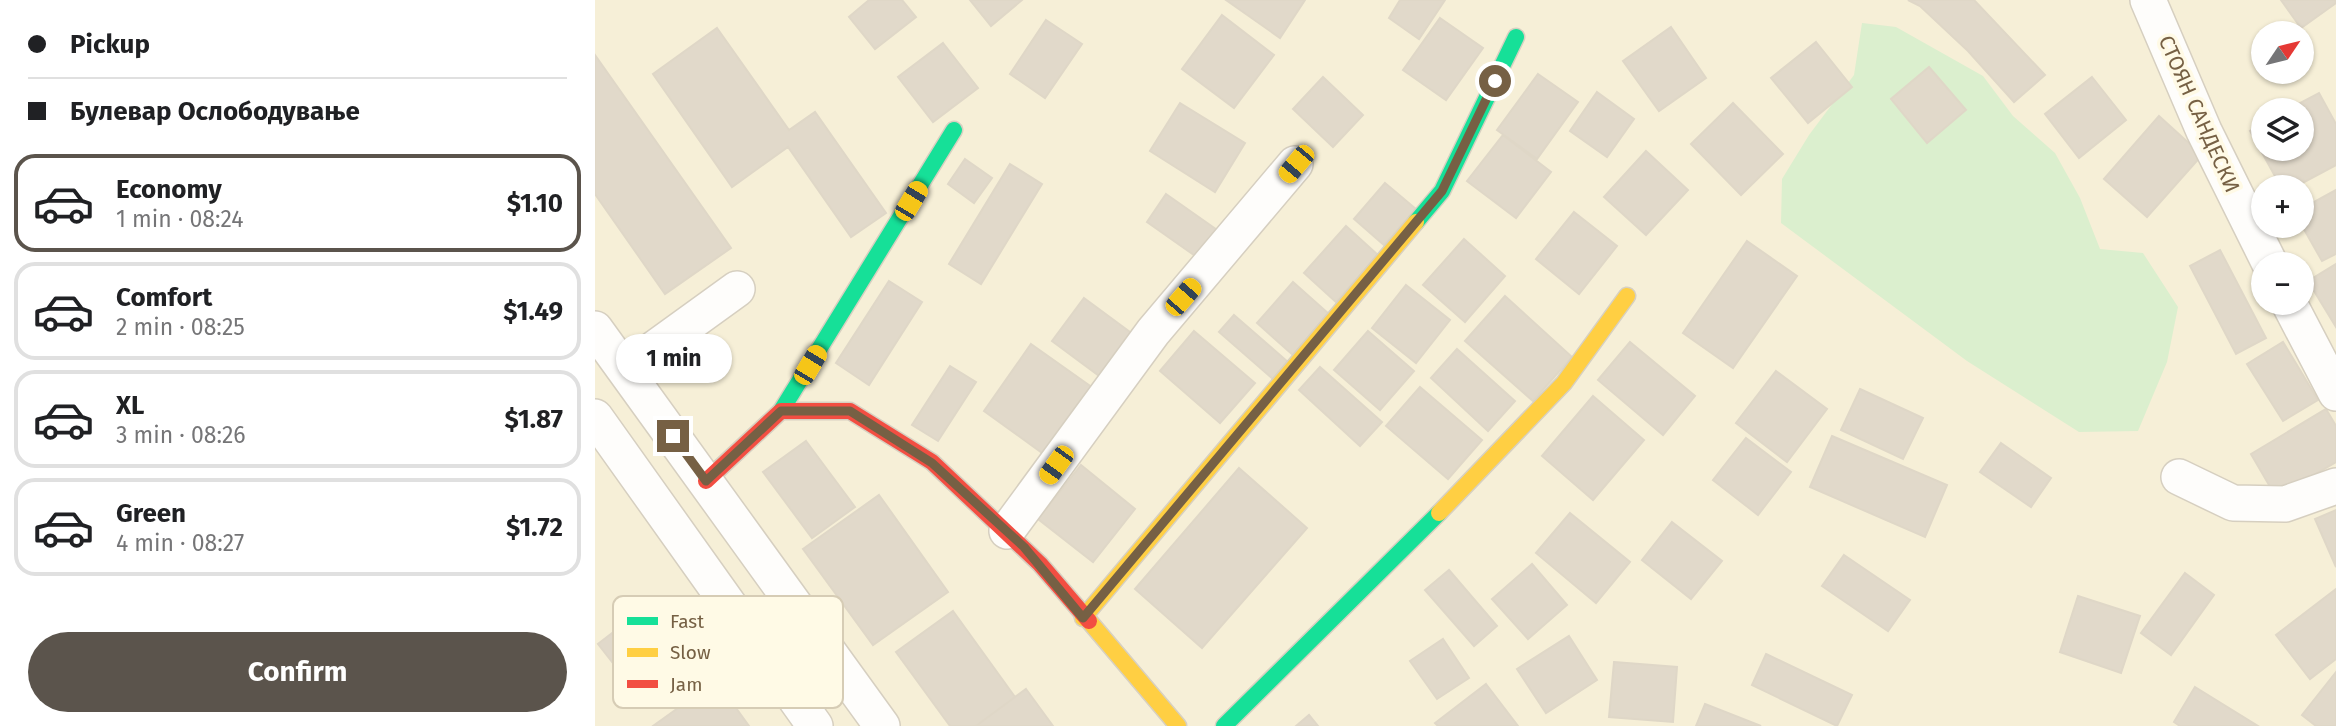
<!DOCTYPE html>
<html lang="en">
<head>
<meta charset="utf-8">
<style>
  :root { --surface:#fff; --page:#f6f6f6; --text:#202124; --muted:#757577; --line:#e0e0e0; --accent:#5b544c }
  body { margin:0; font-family:"Fira Sans",sans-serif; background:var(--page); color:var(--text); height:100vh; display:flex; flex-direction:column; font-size:26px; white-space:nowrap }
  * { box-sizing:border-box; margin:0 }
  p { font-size:23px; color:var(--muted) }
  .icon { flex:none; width:38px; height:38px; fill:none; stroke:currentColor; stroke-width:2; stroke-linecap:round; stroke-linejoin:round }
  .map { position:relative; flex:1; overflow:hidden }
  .panel { display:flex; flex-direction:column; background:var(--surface); width:595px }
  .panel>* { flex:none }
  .hud { display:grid; align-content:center; height:154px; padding:0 28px; background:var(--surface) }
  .needle { width:46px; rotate:55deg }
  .controls { position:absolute; left:1656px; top:21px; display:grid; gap:14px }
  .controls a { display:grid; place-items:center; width:63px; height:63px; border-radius:50%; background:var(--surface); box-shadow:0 2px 5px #0004; font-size:35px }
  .end { position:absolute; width:32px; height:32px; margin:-16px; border:9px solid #766044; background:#fff; box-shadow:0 0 0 4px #fff }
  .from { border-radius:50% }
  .bubble { position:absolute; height:49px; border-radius:24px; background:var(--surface); box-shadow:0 2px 5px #0004; font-size:23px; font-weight:700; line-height:49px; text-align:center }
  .car { position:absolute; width:21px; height:42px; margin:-21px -10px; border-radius:9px; box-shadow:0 0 5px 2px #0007; background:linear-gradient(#f5c518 24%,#345 0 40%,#f5c518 0 76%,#345 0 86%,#f5c518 0) }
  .hud b { display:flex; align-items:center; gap:24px; height:66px; font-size:26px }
  .hud b+b { border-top:2px solid var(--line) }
  .hud i { width:18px; height:18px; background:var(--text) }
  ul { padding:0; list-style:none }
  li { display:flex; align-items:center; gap:21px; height:98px; margin:0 14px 10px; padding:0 14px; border:4px solid var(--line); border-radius:21px }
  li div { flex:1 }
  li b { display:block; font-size:26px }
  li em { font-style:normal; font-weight:700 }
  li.selected { border-color:var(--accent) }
  li>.icon { width:63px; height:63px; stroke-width:1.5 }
  .button { display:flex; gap:14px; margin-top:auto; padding:14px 28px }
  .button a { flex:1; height:80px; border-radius:42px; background:var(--accent); color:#fff; font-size:28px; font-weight:700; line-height:80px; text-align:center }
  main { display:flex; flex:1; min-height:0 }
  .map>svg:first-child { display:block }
  .residential { fill:#f6efd7; fill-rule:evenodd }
  .green { fill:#dbefce }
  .building { fill:#e1d9ca; stroke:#dfd7c7; stroke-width:2 }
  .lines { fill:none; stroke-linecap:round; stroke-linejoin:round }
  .street-casing { stroke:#d6cfc0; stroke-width:38 }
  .fast-casing { stroke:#d7d0c1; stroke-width:19 }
  .slow-casing { stroke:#d7d0c1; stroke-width:19 }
  .jam-casing { stroke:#d7d0c1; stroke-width:19 }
  .street { stroke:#fefdfb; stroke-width:35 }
  .fast { stroke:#16e098; stroke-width:16 }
  .slow { stroke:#ffcf43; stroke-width:16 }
  .jam { stroke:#f24e42; stroke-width:16 }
  .route { stroke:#766044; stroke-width:9 }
  .labels { text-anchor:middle; stroke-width:7; stroke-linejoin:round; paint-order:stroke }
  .street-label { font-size:21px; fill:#766044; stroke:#fffae6 }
  .key { fill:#fffae6; stroke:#d6ccb5; stroke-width:2 }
  .key-label { font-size:19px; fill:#766044 }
</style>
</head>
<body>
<main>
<section class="panel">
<div class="hud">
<b><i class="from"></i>Pickup</b>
<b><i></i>Булевар Ослободување</b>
</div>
<ul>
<li class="selected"><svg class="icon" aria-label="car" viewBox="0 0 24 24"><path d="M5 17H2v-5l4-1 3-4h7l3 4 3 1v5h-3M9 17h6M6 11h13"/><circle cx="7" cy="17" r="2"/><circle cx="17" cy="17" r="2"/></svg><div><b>Economy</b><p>1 min · 08:24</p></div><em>$1.10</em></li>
<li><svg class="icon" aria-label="car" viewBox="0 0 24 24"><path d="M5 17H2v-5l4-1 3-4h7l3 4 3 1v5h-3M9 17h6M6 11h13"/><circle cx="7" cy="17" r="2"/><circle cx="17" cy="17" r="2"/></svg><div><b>Comfort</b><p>2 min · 08:25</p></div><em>$1.49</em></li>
<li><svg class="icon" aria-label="car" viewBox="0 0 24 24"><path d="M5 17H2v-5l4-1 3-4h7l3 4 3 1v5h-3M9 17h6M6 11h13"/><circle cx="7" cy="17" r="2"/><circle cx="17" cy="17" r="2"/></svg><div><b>XL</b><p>3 min · 08:26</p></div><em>$1.87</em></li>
<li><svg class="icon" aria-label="car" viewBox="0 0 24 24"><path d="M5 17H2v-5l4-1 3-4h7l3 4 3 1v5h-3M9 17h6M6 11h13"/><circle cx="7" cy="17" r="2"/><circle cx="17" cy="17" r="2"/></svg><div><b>Green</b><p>4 min · 08:27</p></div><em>$1.72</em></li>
</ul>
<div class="button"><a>Confirm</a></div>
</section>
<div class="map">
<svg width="1741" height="726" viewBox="0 0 1741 726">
  <rect width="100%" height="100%" fill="#f6f3e5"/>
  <path class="residential" d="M0 0H1741V726H0ZM1668 33H1706V72H1668ZM1668 110H1706V149H1668ZM1668 187H1706V226H1668ZM1668 264H1706V303H1668Z"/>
  <path class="green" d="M1267 23 1301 27 1388 76 1418 116 1460 153 1485 198 1505 249 1548 253 1583 307 1572 362 1543 431 1484 432 1372 361 1186 223 1187 179 1214 135 1259 75Z"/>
  <path class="building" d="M274 0H307L321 17 280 49 254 17Z
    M375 0H427L396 26Z
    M631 0H710L685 38Z
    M805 0H850L824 39 794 18Z
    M1313 0H1379L1450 75 1419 102 1373 51 1325 6Z
    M1686 0H1740L1741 3 1706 28Z
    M627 15 679 55 639 108 587 69Z
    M845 18 888 48 851 100 808 70Z
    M451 20 487 44 450 98 415 74Z
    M1076 27 1111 78 1064 111 1028 61Z
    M122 28 194 130 220 112 291 213 256 237 193 147 137 187 58 74Z
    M1221 42 1257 87 1213 123 1176 78Z
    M348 43 383 88 338 122 303 77Z
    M0 55 136 248 70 294 0 194Z
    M1334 67 1371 110 1332 143 1296 99Z
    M943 74 983 102 942 159 902 130Z
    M728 77 768 115 738 147 698 109Z
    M1497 77 1531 120 1484 158 1450 114Z
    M1002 92 1039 119 1012 157 975 131Z
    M1724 93 1741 124V165L1700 187H1686L1655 131 1668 124V149H1706V110H1692Z
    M585 103 650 143 620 192 555 151Z
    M1138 103 1188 154 1146 195 1096 144Z
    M1564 116 1607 155 1552 217 1509 179Z
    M908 135 956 172 921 218 872 181Z
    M1051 151 1093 190 1051 235 1009 197Z
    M370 159 397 178 379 203 353 184Z
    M415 164 447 184 386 284 354 264Z
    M790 183 821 209 789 245 759 219Z
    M1741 190V254L1727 261 1706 224V209Z
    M571 194 625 232 606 260 552 222Z
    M979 212 1022 246 984 294 941 259Z
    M751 226 783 255 741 302 709 273Z
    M869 239 910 276 870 322 828 285Z
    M1152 241 1202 276 1138 368 1088 333Z
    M1625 250 1671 338 1641 354 1595 266Z
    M1741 264V327L1713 281Z
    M294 281 327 302 274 385 241 363Z
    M698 282 734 314 698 355 662 323Z
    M811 285 855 320 821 363 777 328Z
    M910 296 977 357 938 401 870 341Z
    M489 298 539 335 507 378 457 341Z
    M639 315 693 362 678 379 624 332Z
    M599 331 660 383 625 423 565 371Z
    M773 331 819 371 785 410 739 370Z
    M1035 342 1100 396 1068 435 1003 380Z
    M1688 342 1723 400 1688 421 1652 364Z
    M436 344 498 388 450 455 389 411Z
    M862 349 920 401 893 431 836 378Z
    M355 366 381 382 343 441 317 425Z
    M725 367 787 422 765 446 704 390Z
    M1181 371 1232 409 1192 462 1141 423Z
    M825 387 887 440 853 479 791 426Z
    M1265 389 1328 418 1308 459 1246 430Z
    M998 396 1049 440 998 500 947 456Z
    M1731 409 1741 426V462L1681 497 1656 454Z
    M1237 436 1352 485 1330 537 1215 487Z
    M1151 438 1196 472 1163 515 1118 480Z
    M211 441 260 507 217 538 168 472Z
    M1406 443 1456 478 1436 507 1385 472Z
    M486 465 540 509 498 562 443 519Z
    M644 468 712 528 607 648 540 589Z
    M284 495 353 592 278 645 208 549Z
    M1741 510V567L1720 519Z
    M975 513 1035 562 1001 603 941 553Z
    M1077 522 1127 561 1096 599 1047 560Z
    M1249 555 1315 600 1293 631 1227 586Z
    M937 564 972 605 933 639 897 599Z
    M854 570 902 626 879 646 830 590Z
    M1590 573 1619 595 1576 655 1546 633Z
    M1741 589V659L1715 679 1681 635Z
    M1483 596 1545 616 1526 673 1465 652Z
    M51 607 90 657 43 695 3 644Z
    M358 611 420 697 381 726H355L301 652Z
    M974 636 1002 680 951 713 922 669Z
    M848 639 874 678 842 699 815 661Z
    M1171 654 1257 695 1242 726 1157 685Z
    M1019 662 1082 667 1078 722 1014 717Z
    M115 672 154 726H58L83 708 77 700Z
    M1741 672V726H1721L1707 715Z
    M891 684 923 726H843L840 723Z
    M1600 687 1663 726H1585L1579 722Z
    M431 689 458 726H381L420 697Z
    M1110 704 1166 726H1101Z
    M714 715 723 726H701Z"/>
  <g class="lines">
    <defs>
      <path id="street" d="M1553 0 1609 131 1675 264
        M1694 303 1741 393
        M0 329 287 726
        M30 370 142 289
        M0 417 220 726
        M1584 477 1638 503 1690 504 1741 486
        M412 531 558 332 700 164"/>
      <path id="fast" d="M821 222 847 191 921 37
        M186 411 359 130
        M629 726 844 513"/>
      <path id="slow" d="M844 513 969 383 1032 296
        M488 618 821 222
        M494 621 583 726"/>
      <path id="jam" d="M111 481 186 411H255L337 462 445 564 494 621"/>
    </defs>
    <use href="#street" class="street-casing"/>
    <use href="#fast" class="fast-casing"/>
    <use href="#slow" class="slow-casing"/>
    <use href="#jam" class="jam-casing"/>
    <use href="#street" class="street"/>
    <use href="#fast" class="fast"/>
    <use href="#slow" class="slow"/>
    <use href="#jam" class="jam"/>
  </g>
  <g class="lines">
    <path class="route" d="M78 436 111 481 186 411H255L337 463 429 547 488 618 847 191 900 81"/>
  </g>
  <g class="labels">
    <g class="street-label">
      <text transform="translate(1604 114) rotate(66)" y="7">СТОЯН САНДЕСКИ</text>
    </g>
  </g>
  <rect x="18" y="596" width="230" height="112" rx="10" class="key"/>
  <rect x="32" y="617" width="31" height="8" fill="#16e098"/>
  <rect x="32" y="648" width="31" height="9" fill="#ffcf43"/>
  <rect x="32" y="680" width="31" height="8" fill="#f24e42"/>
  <g class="key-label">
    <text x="75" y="628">Fast</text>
    <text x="75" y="659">Slow</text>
    <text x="75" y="691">Jam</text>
  </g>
</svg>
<div class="controls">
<a><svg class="needle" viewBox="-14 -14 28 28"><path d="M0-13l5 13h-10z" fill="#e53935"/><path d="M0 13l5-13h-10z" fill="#757577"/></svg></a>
<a><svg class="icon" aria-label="layers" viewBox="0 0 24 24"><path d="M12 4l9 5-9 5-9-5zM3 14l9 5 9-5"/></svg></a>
<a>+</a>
<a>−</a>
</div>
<i class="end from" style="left:900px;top:81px"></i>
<i class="end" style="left:78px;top:436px"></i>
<div class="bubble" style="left:21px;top:334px;width:116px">1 min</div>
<i class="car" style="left:701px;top:164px;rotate:220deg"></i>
<i class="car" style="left:316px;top:201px;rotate:31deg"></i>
<i class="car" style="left:588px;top:297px;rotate:41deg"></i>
<i class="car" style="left:215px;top:365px;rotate:31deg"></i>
<i class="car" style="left:461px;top:465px;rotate:216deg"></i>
</div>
</main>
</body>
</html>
